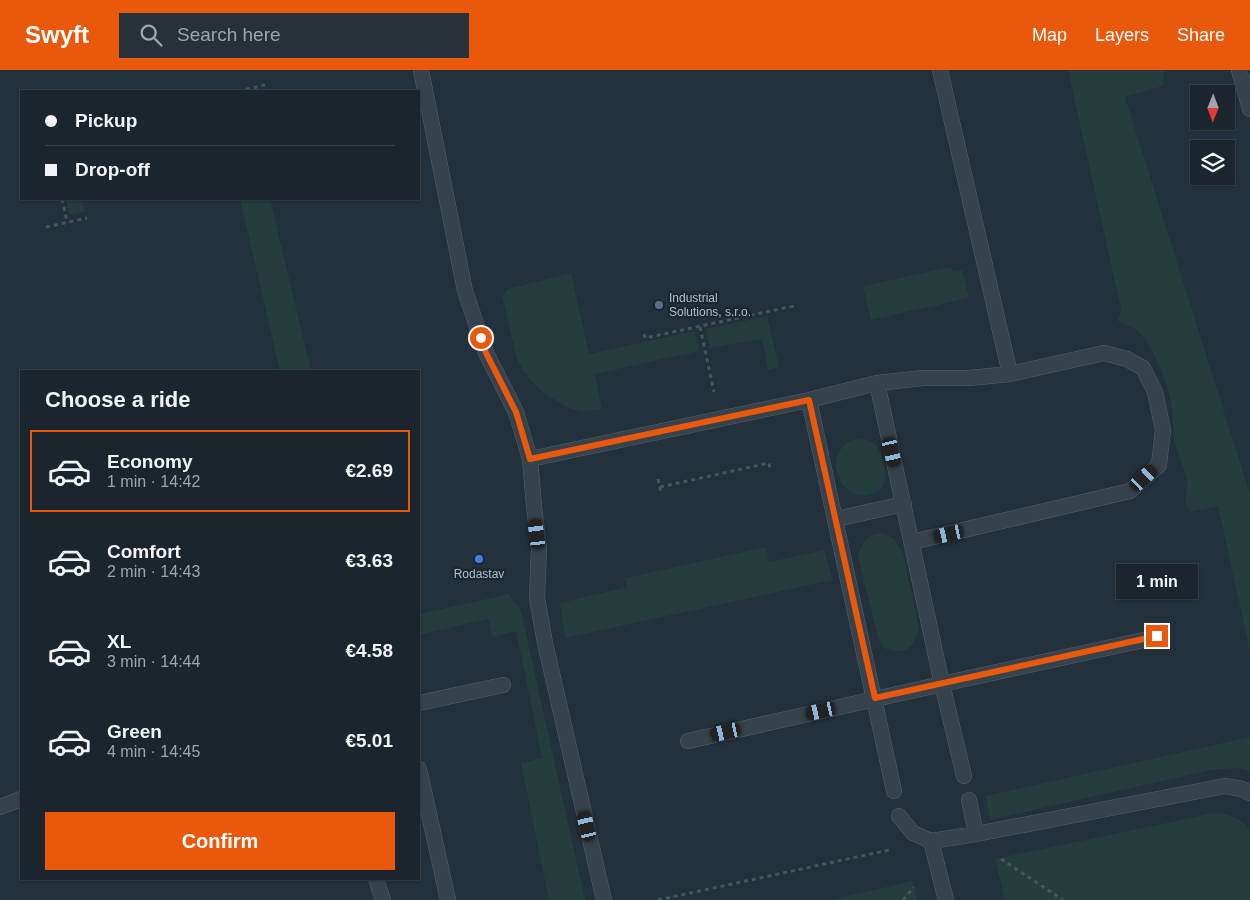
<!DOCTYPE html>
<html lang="en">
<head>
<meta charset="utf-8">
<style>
  :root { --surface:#1a252d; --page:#273139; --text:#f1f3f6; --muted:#9fa5aa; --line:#384249; --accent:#ea580c }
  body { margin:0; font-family:Arial,sans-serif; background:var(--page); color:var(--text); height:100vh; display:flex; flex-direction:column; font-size:19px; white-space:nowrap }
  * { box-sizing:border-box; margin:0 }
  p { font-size:16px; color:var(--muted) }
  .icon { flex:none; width:28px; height:28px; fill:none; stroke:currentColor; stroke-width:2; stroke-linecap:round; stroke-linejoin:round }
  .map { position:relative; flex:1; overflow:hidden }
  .side { position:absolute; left:20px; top:300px; width:400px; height:510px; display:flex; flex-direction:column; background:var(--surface); border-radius:0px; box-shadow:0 1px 4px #0004,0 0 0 1px var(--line) }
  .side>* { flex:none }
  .hud { position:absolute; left:20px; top:20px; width:400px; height:110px; border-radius:0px; box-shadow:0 1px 4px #0004,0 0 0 1px var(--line); display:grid; align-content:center; height:110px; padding:0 25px; background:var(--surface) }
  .needle { width:32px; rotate:181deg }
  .fabs { position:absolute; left:1190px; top:15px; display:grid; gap:10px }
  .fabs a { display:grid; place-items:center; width:45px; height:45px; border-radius:0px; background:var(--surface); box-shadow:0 1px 4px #0004,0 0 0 1px var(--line); font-size:25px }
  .end { position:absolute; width:22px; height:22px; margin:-11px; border:6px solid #ea580c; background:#fff; box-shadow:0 0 0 2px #fff }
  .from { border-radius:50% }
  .bubble { position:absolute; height:35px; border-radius:0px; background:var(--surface); box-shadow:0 1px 4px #0004,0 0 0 1px var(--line); font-size:16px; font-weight:800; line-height:35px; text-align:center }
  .car { position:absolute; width:15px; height:30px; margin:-15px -8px; border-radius:6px; box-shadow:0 0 4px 1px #0007; background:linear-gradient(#222 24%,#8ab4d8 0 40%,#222 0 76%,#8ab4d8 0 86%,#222 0) }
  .hud b { display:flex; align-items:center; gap:18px; height:48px; font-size:19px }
  .hud b+b { border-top:1px solid var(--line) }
  .hud i { width:12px; height:12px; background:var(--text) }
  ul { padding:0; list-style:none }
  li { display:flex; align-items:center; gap:15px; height:82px; margin:0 10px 8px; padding:0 15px; border:2px solid transparent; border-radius:0px }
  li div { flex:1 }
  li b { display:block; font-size:19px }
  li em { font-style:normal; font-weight:800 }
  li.on { border-color:var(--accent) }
  li>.icon { width:45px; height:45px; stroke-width:1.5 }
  h2 { padding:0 25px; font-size:22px; line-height:60px }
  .button { display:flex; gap:10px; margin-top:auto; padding:10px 25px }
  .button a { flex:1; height:58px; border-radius:0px; background:var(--accent); color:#fff; font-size:20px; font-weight:800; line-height:58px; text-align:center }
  header { display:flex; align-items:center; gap:30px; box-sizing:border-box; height:70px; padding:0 25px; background:var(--accent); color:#fff }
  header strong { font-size:24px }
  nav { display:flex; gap:28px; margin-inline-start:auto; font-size:18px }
  .search { width:350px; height:45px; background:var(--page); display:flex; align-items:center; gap:12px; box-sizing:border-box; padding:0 18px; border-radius:0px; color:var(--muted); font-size:19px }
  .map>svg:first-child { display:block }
  .green { fill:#253d3c }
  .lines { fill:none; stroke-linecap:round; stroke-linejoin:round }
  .lane-casing { stroke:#55616a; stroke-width:16 }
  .path { stroke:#435958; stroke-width:3; stroke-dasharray:4 4; stroke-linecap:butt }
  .lane { stroke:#37434c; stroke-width:15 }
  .route { stroke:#ea580c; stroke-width:6 }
  .service-dot { fill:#5c6f8a; stroke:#1c2831; stroke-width:2 }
  .shop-dot { fill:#3f7fe0; stroke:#1c2831; stroke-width:2 }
  .labels { text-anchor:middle; stroke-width:4.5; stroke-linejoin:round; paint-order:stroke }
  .poi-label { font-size:12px; fill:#b2bec8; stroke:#1c2831; text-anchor:start }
</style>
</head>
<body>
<header>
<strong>Swyft</strong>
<div class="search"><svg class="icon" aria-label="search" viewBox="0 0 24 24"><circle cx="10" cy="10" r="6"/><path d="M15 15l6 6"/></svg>Search here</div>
<nav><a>Map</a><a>Layers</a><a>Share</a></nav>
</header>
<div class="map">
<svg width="1250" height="830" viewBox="0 0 1250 830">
  <rect width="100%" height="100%" fill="#23313c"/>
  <path class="green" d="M1068 0H1164L1163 16 1125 27 1250 424V581L1218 436 1191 442C1181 434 1189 421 1187 410 1184 397 1178 385 1175 373 1172 362 1174 350 1172 338 1170 320 1153 274 1139 262 1133 257 1125 254 1118 251L1121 239Z
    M66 129H82L85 141 69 145Z
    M240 129H270L311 301H280Z
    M951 197 953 202 962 200 969 228 871 250 863 216Z
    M571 203 589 284 695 261 699 281 595 304 602 339 583 342 571 339 545 324 533 313 524 302 517 289 502 226 508 219Z
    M767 246 779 297 768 300 762 269 710 278 706 259Z
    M855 369C859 369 863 369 867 370 882 374 888 398 884 413 883 417 879 421 874 423 843 438 817 383 855 369Z
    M882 463 894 469 903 483 919 558C913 580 903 587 882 577L878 567 858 487C863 471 865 465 882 463Z
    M766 477 769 492 824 480 833 510 565 568 560 533 627 517 626 508Z
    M509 524 521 541 585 830H549L521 693 542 688 516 561 493 567 488 549 419 565V544Z
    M1250 667V701L1238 698 1211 700 990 750 986 726Z
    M1214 743C1229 744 1242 748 1250 761V830H1005L995 789Z
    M912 811 917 830H831Z"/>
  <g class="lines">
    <defs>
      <path id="lane" d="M421 0 465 221 486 283 516 342 530 389
        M940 0 1010 304
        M1239 0 1250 39
        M809 330 894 721
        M836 449 904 434
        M419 633 503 615
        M688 671 942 614 877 313
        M419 699 448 830
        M964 706 942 614 1157 567
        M969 730 976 764
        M0 737 21 729
        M899 746 913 763 931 771
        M376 809 383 830
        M604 830 545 573 537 528 539 478 534 436 530 389 809 330 877 313 923 308H969L1010 304 1104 283 1127 289 1143 298 1155 322 1163 360 1159 395 1130 421 912 472
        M946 830 931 771 976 764 1225 716 1242 719 1250 723"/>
    </defs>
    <use href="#lane" class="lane-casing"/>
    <path class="path" d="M238 21 265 15
      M62 129 67 152
      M46 157 87 148
      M700 257 714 322
      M644 264 645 268 794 236
      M658 409 661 423
      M660 417 769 393 770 399
      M1001 789 1063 830
      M658 830 889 780
      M903 830 914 817"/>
    <use href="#lane" class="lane"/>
  </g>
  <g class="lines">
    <path class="route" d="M481 268 486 283 516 342 530 389 809 330 875 628 1157 566"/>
  </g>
  <circle class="service-dot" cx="659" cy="235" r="5"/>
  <circle class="shop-dot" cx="479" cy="489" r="5"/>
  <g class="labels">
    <g class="poi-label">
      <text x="669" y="232">Industrial<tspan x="669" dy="14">Solutions, s.r.o.</tspan></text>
      <text x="479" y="508" text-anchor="middle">Rodastav</text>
    </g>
  </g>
</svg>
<div class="fabs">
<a><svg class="needle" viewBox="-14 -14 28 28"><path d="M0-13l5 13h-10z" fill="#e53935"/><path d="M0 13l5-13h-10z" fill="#9fa5aa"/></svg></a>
<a><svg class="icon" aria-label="layers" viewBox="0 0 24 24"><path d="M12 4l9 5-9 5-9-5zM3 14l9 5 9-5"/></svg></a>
</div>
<i class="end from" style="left:481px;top:268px"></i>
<i class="end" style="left:1157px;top:566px"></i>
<div class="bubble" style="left:1116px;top:494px;width:82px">1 min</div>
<i class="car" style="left:892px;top:382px;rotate:167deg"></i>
<i class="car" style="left:1144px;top:408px;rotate:47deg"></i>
<i class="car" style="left:537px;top:464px;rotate:353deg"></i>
<i class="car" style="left:949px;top:464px;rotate:257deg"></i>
<i class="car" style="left:821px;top:641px;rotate:257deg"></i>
<i class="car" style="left:726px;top:662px;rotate:257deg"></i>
<i class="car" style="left:587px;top:756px;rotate:347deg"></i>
<div class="hud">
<b><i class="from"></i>Pickup</b>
<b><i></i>Drop-off</b>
</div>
<section class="side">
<h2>Choose a ride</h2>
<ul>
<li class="on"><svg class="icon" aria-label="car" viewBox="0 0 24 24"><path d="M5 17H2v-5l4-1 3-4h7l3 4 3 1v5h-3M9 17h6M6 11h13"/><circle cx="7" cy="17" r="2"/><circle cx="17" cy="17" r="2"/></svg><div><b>Economy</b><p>1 min · 14:42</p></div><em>€2.69</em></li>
<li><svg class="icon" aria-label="car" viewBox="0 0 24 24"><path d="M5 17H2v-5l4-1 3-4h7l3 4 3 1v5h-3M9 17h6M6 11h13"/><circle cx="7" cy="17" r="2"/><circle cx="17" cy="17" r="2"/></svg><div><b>Comfort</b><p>2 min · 14:43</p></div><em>€3.63</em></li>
<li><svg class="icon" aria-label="car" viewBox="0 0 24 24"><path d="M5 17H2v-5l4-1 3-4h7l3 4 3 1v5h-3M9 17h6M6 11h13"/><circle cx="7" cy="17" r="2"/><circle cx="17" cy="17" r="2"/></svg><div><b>XL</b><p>3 min · 14:44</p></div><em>€4.58</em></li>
<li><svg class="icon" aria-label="car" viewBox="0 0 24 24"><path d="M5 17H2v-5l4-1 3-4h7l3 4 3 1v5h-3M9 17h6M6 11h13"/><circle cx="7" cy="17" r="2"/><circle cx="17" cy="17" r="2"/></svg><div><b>Green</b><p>4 min · 14:45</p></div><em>€5.01</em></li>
</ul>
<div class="button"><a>Confirm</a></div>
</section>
</div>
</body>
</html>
